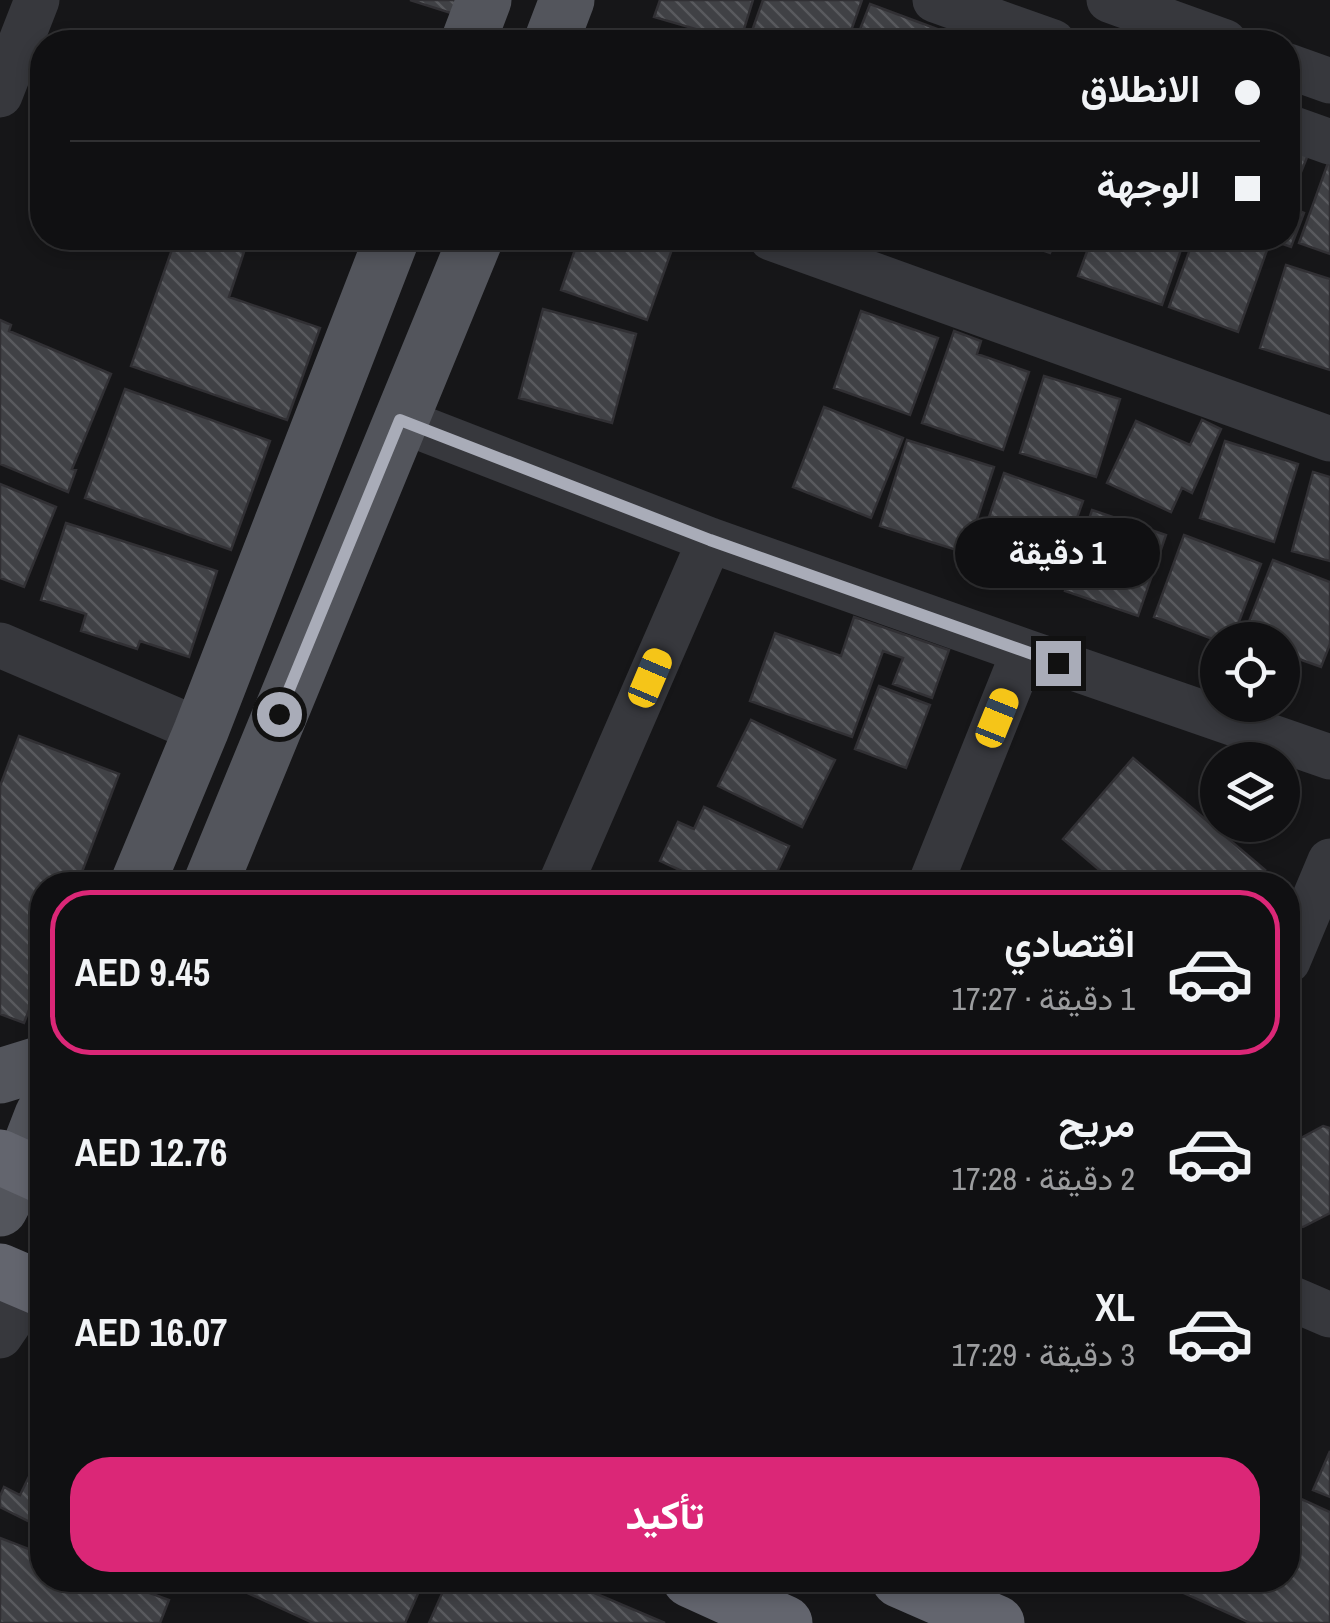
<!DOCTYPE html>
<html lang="ar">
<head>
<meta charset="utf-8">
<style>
  :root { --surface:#101012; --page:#19191b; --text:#f1f3f6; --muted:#9c9d9f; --line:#303032; --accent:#db2777 }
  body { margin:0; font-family:"Archivo Narrow",Vazirmatn,sans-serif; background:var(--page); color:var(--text); direction:rtl; height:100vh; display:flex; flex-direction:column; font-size:38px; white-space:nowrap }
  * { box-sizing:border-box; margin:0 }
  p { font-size:32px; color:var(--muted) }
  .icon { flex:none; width:55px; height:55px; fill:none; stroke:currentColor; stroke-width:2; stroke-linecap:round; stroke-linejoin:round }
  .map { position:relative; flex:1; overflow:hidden; direction:ltr }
  .sheet { position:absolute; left:30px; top:872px; width:1270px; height:720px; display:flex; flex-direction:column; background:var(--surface); border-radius:40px; box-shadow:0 5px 15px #0003,0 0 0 2px var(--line); direction:rtl }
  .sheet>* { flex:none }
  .banner { position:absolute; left:30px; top:30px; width:1270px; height:220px; border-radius:40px; box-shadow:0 5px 15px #0003,0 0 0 2px var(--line); direction:rtl; display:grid; align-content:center; height:220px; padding:0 40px; background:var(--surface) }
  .controls { position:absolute; left:1200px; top:622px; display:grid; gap:20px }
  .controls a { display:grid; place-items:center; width:100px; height:100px; border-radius:50%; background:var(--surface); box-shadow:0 5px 15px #0003,0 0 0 2px var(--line); font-size:50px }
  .end { position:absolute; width:45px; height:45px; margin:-22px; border:12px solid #a9acb8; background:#111; box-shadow:0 0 0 5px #111 }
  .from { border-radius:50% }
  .bubble { position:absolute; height:70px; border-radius:35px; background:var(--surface); box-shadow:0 5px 15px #0003,0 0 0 2px var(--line); font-size:32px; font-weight:700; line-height:70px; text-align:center; direction:rtl }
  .car { position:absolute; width:30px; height:60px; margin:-30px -15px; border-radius:12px; box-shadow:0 0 8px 2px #0007; background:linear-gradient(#f5c518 24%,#345 0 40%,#f5c518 0 76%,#345 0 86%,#f5c518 0) }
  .banner b { display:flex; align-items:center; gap:35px; height:95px; font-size:38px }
  .banner b+b { border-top:2px solid var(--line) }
  .banner i { width:25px; height:25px; background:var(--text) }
  ul { padding:18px 0 0; list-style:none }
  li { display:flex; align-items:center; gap:30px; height:165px; margin:0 20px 15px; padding:0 20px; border:5px solid transparent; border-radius:40px }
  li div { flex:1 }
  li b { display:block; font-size:38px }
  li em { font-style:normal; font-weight:700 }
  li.on { border-color:var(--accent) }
  li>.icon { width:90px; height:90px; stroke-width:1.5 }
  .cta { display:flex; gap:20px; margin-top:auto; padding:20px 40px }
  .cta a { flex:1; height:115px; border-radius:40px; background:var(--accent); color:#fff; font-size:40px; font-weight:700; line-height:115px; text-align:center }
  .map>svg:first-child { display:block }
  .building { fill:url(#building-back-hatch); stroke:#313034; stroke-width:2.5 }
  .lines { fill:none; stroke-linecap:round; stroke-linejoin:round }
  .minor { stroke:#37383d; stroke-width:45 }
  .major { stroke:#53555c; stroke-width:55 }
  .highway { stroke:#63656e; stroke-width:55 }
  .route { stroke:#a9acb8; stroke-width:12 }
</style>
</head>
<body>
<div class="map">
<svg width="1330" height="1623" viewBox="0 0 1330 1623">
  <defs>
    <pattern id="building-back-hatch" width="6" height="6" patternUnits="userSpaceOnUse" patternTransform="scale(2.5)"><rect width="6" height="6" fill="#404145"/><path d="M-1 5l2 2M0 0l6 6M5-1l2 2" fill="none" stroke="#595a5e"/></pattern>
  </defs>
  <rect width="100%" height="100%" fill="#161618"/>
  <path class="building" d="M410 0H462L457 15Z
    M660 0H753L740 42 654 17Z
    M763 0H862L847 42H748Z
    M870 4 948 33 945 42H855Z
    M1288 146 1308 155 1288 204Z
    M1328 163H1330V254L1299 243Z
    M1288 206 1304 213 1291 247 1280 243 1282 239 1280 238H1288Z
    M176 238H202L244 252 229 297 320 328 287 420 131 366Z
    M579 238H676L647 320 561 290Z
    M1008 238H1056L1050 253Z
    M1092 238H1185L1162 305 1078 276Z
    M1194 238H1230L1267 250 1238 332 1169 307Z
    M1286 265 1330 279V370L1260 348Z
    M543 309 636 334 612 423 519 398Z
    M861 311 938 338 910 415 834 388Z
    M0 320 11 325 9 331 111 374 72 469 76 470 68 492 0 464Z
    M954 331 981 341 977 354 1029 372 1003 450 922 423Z
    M1044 376 1120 399 1096 477 1020 453Z
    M125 389 270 441 231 550 85 498Z
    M824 407 903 438 871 518 793 487Z
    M1202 420 1221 429 1192 493 1182 488 1171 512 1107 483 1136 421 1190 445Z
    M907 440 994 467 966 553 880 526Z
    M1225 441 1298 464 1274 542 1200 518Z
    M1313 472 1330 477V561L1292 551Z
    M1004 473 1083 501 1052 588 974 561Z
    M0 484 56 507 24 587 0 578Z
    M1092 510 1166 535 1138 616 1065 591Z
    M66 523 217 571 189 657 140 641 137 649 81 631 86 614 41 600Z
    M1184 535 1261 564 1232 640 1218 641 1154 617Z
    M1273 560 1330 582V644L1321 667 1282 653V640H1250L1243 637Z
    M854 617 949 650 932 698 893 684 903 658 883 651 852 737 750 701 775 633 841 656Z
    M879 686 930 705 906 768 855 749Z
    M751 720 835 760 802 827 718 786Z
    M19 736 119 774 77 885H42V976L24 1023 0 1014V786Z
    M1133 758 1265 870 1252 885H1117L1063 839Z
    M704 807 789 846 771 885H712L660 861 678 822 694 829Z
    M1323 1126 1330 1128V1213L1303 1227 1288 1223V1145Z
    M42 1450V1528L0 1507V1496L4 1487 20 1495Z
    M1330 1451V1497L1313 1490Z
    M1288 1493 1330 1512V1623H1250L1179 1591 1184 1580H1288Z
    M0 1538 42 1554V1580H114L169 1600 160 1623H0Z
    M245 1580H424L405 1623H313L241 1590Z
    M448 1580H564L665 1623H429Z"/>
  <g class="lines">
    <path class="minor" d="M935 0 1053 42
      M1109 0 1225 42
      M1288 66 1330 81
      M0 95 37 0
      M1288 127 1330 142
      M771 238 1330 439
      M400 420 710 540 1024 651 930 885
      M0 645 201 731
      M1024 651 1330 757
      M560 885 710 540
      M1288 961 1330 861
      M1288 1297 1330 1315
      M0 1336 34 1286"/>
    <path class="major" d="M468 42 484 0
      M551 42 567 0
      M137 885 201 731 392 238
      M210 885 476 238
      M0 1076 42 1063
      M0 1209 22 1167 42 1115"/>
    <path class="highway" d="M0 1157 42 1176
      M0 1271 42 1289
      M690 1580 785 1623
      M899 1580 997 1623"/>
  </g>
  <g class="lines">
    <path class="route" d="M279 714 400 420 710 540 1058 663"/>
  </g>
</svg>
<div class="controls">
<a><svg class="icon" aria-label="locate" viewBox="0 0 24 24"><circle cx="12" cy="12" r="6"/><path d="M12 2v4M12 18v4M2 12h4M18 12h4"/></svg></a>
<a><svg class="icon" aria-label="layers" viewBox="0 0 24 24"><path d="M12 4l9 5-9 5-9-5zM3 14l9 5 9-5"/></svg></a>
</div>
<i class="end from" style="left:279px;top:714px"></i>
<i class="end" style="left:1058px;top:663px"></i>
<div class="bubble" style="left:955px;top:518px;width:205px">1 دقيقة</div>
<i class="car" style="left:650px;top:678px;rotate:23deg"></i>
<i class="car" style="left:997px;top:718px;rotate:22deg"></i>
<div class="banner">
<b><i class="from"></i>الانطلاق</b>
<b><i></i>الوجهة</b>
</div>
<section class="sheet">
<ul>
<li class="on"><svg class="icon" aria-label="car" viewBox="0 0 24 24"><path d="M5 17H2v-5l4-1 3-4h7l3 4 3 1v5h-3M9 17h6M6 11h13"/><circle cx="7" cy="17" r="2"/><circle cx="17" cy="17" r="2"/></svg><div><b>اقتصادي</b><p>1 دقيقة · 17:27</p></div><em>AED 9.45</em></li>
<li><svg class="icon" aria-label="car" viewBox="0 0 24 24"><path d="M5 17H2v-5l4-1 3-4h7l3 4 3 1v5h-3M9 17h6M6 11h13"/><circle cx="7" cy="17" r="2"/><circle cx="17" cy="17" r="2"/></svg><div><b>مريح</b><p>2 دقيقة · 17:28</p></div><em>AED 12.76</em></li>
<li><svg class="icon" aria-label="car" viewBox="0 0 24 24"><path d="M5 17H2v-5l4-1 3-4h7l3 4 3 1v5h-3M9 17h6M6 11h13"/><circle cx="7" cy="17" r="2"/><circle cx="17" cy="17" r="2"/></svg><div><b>XL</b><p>3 دقيقة · 17:29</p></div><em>AED 16.07</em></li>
</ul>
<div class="cta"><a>تأكيد</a></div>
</section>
</div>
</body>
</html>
